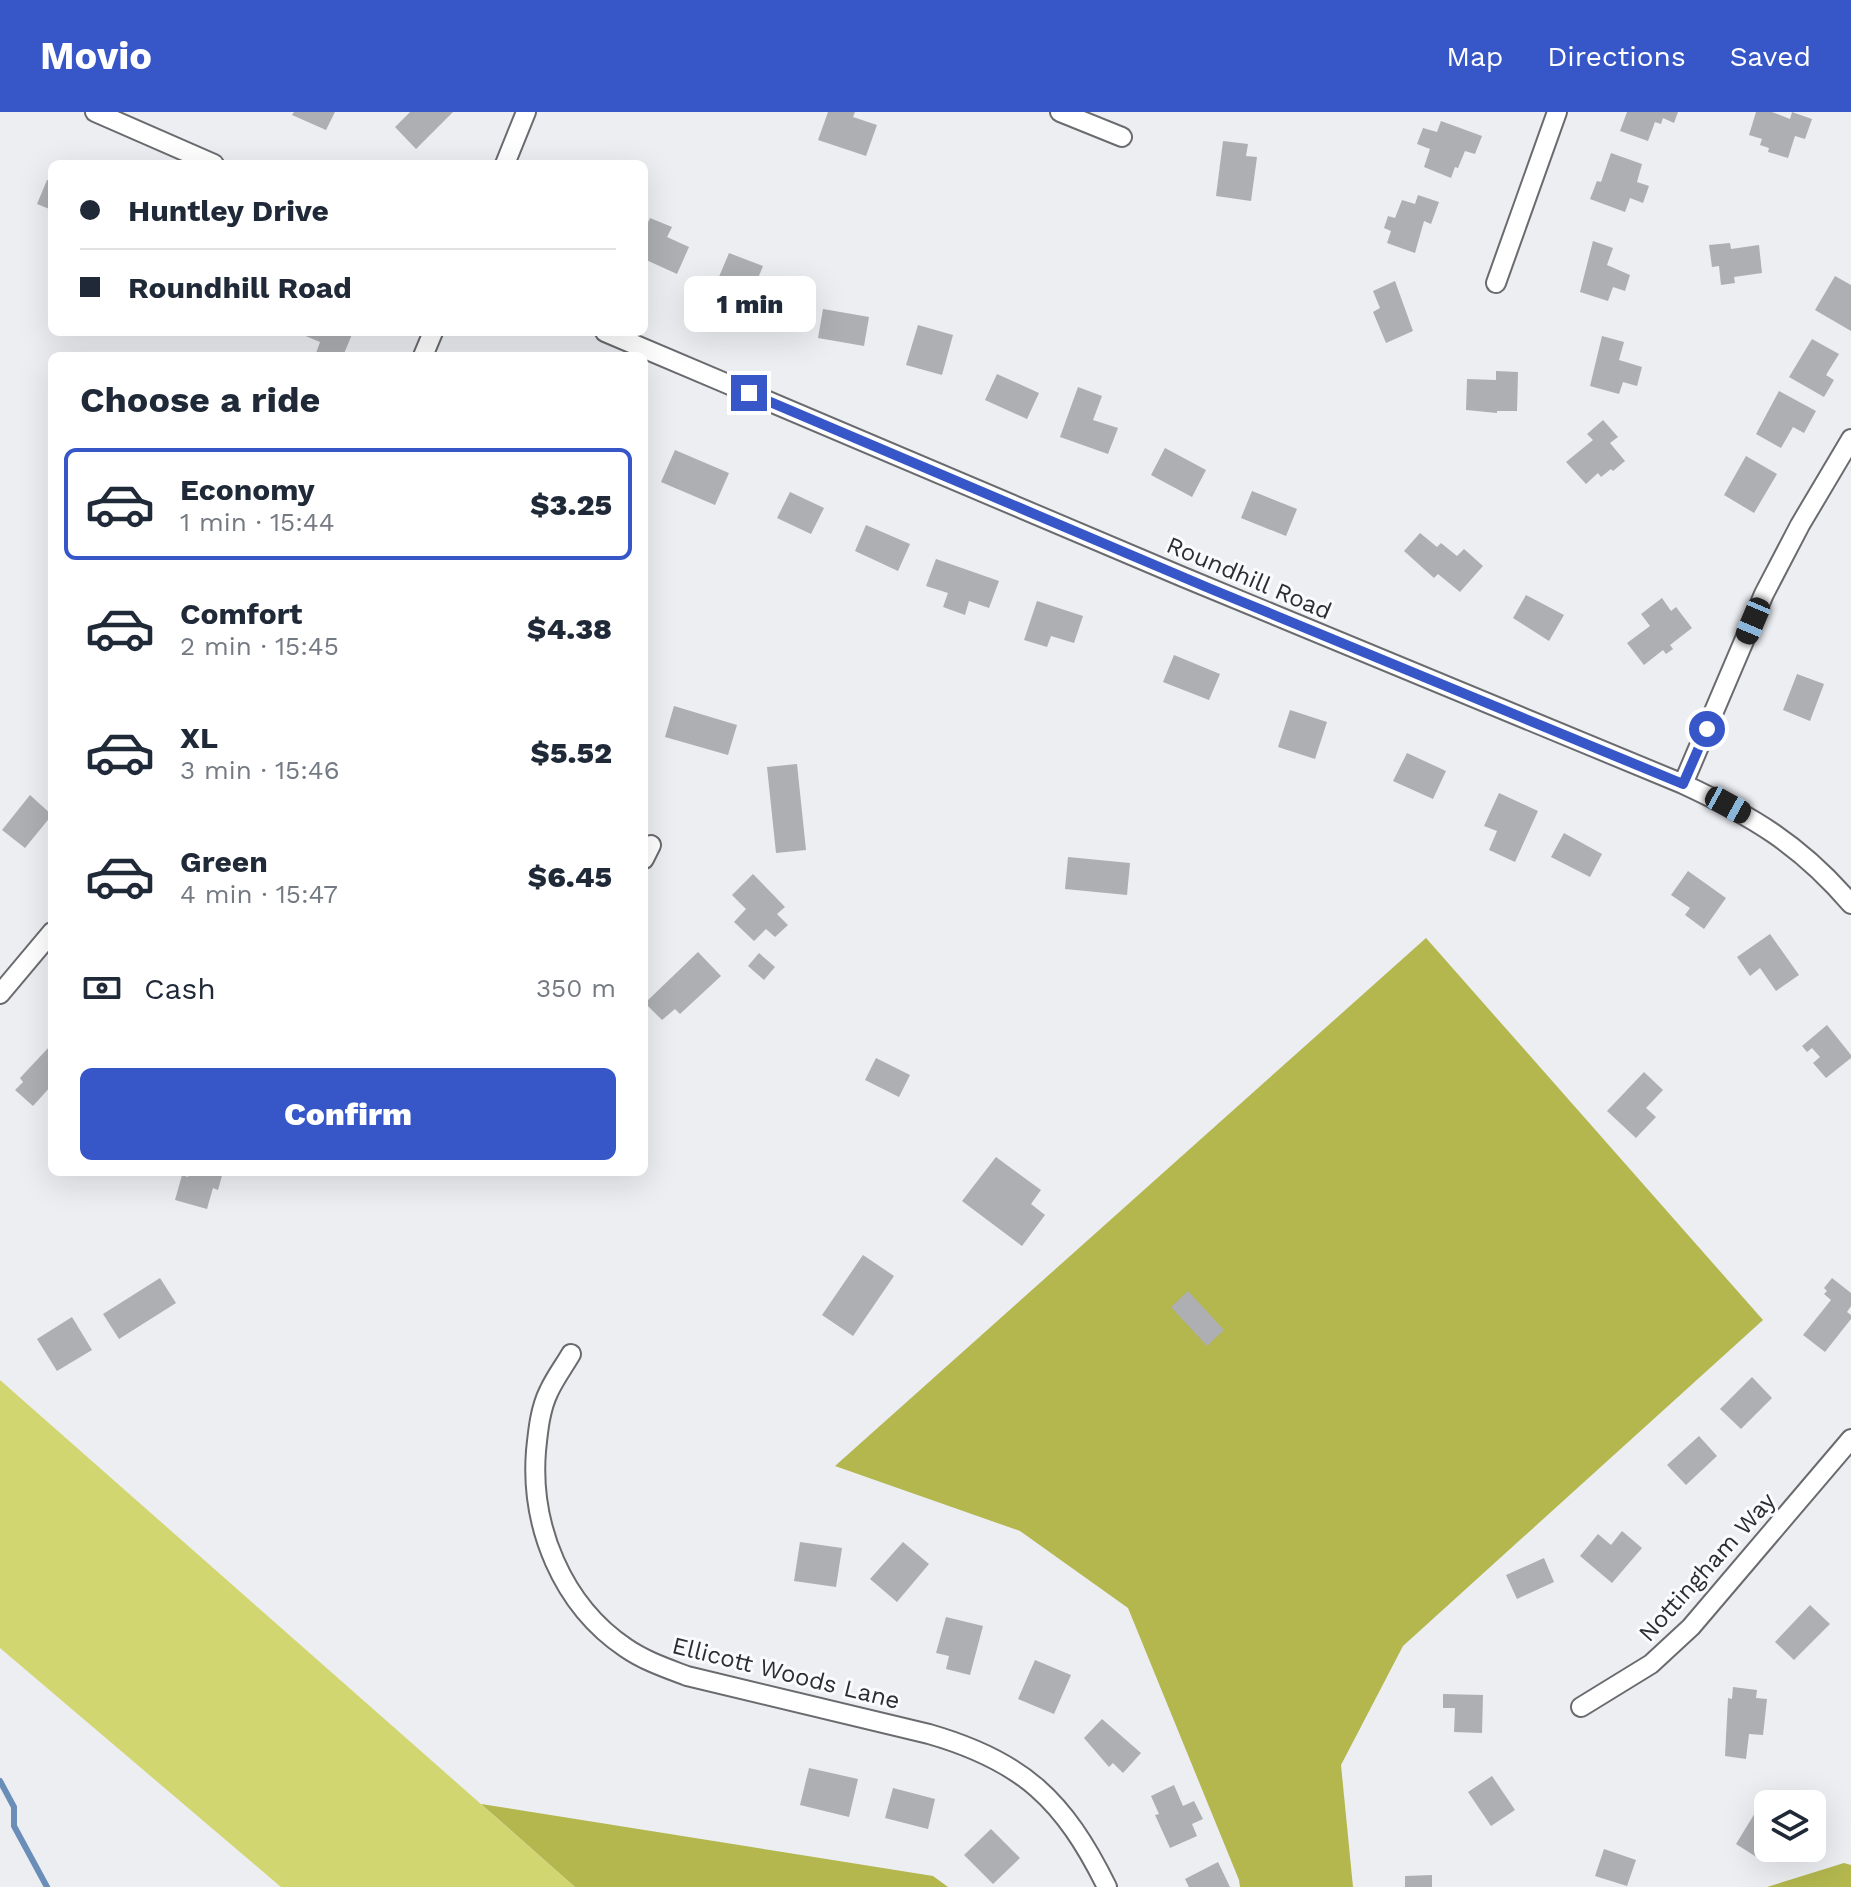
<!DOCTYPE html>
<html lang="en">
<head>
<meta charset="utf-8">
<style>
  :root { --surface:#fff; --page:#f6f6f7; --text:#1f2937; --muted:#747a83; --line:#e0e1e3; --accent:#3757c8 }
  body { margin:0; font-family:"Work Sans",sans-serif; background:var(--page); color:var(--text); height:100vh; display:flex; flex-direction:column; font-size:30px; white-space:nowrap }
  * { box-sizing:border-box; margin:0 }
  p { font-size:26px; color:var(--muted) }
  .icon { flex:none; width:44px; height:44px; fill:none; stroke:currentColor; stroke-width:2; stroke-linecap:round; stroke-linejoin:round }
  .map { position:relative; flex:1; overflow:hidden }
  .sheet { position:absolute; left:48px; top:240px; width:600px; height:824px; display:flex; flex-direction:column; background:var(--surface); border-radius:12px; box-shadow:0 8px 32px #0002 }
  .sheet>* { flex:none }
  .banner { position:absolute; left:48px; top:48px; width:600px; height:176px; border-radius:12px; box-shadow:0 8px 32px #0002; display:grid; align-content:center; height:176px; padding:0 32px; background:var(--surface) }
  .buttons { position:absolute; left:1754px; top:1678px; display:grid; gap:16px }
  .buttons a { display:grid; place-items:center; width:72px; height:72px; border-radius:12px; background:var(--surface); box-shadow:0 8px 32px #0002; font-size:40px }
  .end { position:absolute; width:36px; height:36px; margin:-18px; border:10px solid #3757c8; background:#fff; box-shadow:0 0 0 4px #fff }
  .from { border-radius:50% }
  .bubble { position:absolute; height:56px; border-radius:12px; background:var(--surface); box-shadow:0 8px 32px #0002; font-size:26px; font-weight:800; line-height:56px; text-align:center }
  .car { position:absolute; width:24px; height:48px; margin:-24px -12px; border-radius:10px; box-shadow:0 0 6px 2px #0007; background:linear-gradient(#222 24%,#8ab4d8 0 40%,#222 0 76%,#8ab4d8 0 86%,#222 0) }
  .banner b { display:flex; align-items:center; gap:28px; height:76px; font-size:30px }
  .banner b+b { border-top:2px solid var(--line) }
  .banner i { width:20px; height:20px; background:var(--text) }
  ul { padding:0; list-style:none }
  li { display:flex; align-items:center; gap:24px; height:112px; margin:0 16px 12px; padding:0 16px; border:4px solid transparent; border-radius:12px }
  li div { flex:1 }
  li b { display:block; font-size:30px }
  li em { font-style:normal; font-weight:800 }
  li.selected { border-color:var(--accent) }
  li>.icon { width:72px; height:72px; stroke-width:1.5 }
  h2 { padding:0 32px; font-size:36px; line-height:96px }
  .pay { display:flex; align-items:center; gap:20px; height:88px; padding:0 32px; font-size:30px }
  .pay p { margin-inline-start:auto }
  .action { display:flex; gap:16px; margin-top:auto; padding:16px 32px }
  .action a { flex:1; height:92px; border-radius:12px; background:var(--accent); color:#fff; font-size:32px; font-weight:800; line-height:92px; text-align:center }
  header { display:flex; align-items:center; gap:48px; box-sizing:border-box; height:112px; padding:0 40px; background:var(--accent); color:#fff }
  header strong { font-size:38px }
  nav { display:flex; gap:44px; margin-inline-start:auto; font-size:28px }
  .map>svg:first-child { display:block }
  .green { fill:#d2d670 }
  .forest { fill:#b3b74e }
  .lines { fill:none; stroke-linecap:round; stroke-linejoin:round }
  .stream { stroke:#6b8eb9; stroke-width:6 }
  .building { fill:#adafb2 }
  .minor-casing { stroke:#6a6b6e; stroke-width:22 }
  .minor { stroke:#fff; stroke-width:18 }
  .route { stroke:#3757c8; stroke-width:10 }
  .labels { text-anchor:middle; stroke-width:6; stroke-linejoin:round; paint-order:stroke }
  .street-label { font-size:24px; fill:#2d2d2e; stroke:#fafbff }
</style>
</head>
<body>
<header>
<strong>Movio</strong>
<nav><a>Map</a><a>Directions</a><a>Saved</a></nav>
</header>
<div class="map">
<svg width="1851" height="1775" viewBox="0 0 1851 1775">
  <rect width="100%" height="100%" fill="#eceef2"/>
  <path class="green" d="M0 1268 575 1775H281L0 1536Z"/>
  <path class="forest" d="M1426 826 1763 1208 1403 1534 1341 1653 1353 1775H1240L1239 1768 1128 1496 1020 1419 835 1354Z
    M481 1692 933 1764 948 1775H575Z
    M1844 1751 1851 1753V1775H1767Z"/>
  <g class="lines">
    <path class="stream" d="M0 1669 14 1695V1714L47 1775"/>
  </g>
  <path class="building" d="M294 0H335L326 18 292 3Z
    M410 0H453L416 37 395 15Z
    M828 0H855L853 5 877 13 866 44 818 28Z
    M1627 0H1678L1674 11 1663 6 1661 12 1655 10 1648 29 1620 19Z
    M1756 0H1772L1790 7 1792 0 1812 7 1805 27 1795 24 1788 46 1768 40 1769 36 1760 33 1762 27 1749 23Z
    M1441 9 1482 24 1475 42 1465 39 1458 56 1455 55 1451 66 1424 55 1430 37 1417 32 1423 16 1437 20Z
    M1223 29 1248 32 1246 44 1257 45 1251 89 1216 84Z
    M1611 41 1642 52 1637 70 1649 74 1643 91 1630 86 1625 100 1590 87 1597 69 1601 70Z
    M47 68 52 70V98L37 92Z
    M1418 83 1439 90 1431 112 1424 109 1415 141 1387 131 1391 119 1384 116 1388 104 1395 106 1402 88 1415 92Z
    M650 106 672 115 667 125 689 135 677 162 644 147V119Z
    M1593 129 1613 136 1607 153 1630 163 1625 179 1613 175 1608 189 1580 180Z
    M1730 131 1731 137 1759 133 1762 161 1734 165 1735 171 1721 173 1719 154 1712 155 1709 133Z
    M729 141 763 154 747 193 713 179Z
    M1835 164 1851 173V219L1815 198Z
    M1395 169 1413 219 1386 231 1373 200 1380 196 1373 179Z
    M823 197 869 205 864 234 818 226Z
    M918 213 953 223 942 263 906 253Z
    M296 220H353L343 244H315L320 230Z
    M1602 224 1624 230 1619 248 1642 255 1637 274 1623 270 1619 282 1590 274Z
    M1812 227 1839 242 1826 263 1834 268 1824 285 1789 265Z
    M1496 259 1518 260 1517 299H1497V301L1466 298 1467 267 1496 268Z
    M997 262 1039 281 1027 307 985 288Z
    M1078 275 1102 284 1093 308 1118 316 1108 342 1060 325Z
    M1779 279 1816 299 1804 321 1793 315 1781 336 1756 322Z
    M1603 308 1618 325 1610 331 1625 349 1613 359 1611 357 1601 365 1598 361 1586 372 1566 350 1593 328 1587 322Z
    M1165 336 1206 358 1192 385 1151 363Z
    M675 338 729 361 715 393 661 370Z
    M1746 344 1777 362 1754 401 1724 383Z
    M1252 379 1297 397 1286 424 1241 406Z
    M790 380 824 396 811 422 777 406Z
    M866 413 910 432 898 459 855 439Z
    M1420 421 1437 435 1441 431 1457 444 1464 437 1483 454 1460 480 1438 462 1434 466 1404 439Z
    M936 447 999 469 989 496 969 489 965 503 943 495 948 481 926 474Z
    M1526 483 1564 503 1549 529 1513 506Z
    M1662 486 1671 499 1676 495 1692 516 1670 533 1673 537 1666 542 1663 538 1644 553 1627 531 1650 514 1641 502Z
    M1037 489 1083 504 1074 531 1051 524 1047 535 1024 528Z
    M1174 543 1220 562 1209 588 1163 570Z
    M1797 562 1824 572 1810 609 1783 598Z
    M674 594 737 613 728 643 665 625Z
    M1290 598 1327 610 1315 647 1278 635Z
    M1407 641 1446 659 1433 687 1393 669Z
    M797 652 806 738 776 741 767 655Z
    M1499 681 1538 699 1515 750 1489 738 1497 719 1484 714Z
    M30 683 52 703 25 736 2 718Z
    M1564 721 1602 742 1590 765 1551 745Z
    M1068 745 1130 751 1127 783 1065 777Z
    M1688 759 1726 786 1704 817 1685 803 1690 796 1671 783Z
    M753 762 785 795 777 802 788 813 775 825 766 817 754 829 734 810 746 797 732 783Z
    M1770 822 1799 863 1776 879 1760 856 1750 864 1737 845Z
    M698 840 721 864 680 902 675 897 662 908 645 891Z
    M759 841 775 855 764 868 748 854Z
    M1827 913 1851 943V946L1826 966 1813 951 1820 945 1812 936 1807 940 1802 934Z
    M50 934 52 936V973L33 994 15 978 23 970 20 966Z
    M876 946 910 963 899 985 865 968Z
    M1644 960 1663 978 1646 996 1656 1005 1636 1026 1607 999Z
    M996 1045 1041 1078 1031 1092 1045 1103 1022 1134 962 1089Z
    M190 1060H223L218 1078 213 1076 207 1097 175 1088 182 1063 188 1065Z
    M863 1143 894 1164 853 1224 822 1203Z
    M160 1166 176 1191 119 1227 103 1202Z
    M1832 1166 1851 1181V1194L1847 1200 1851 1203V1207L1825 1240 1803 1223 1831 1188 1824 1182 1827 1179 1824 1176Z
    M1188 1179 1224 1218 1207 1234 1171 1195Z
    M72 1205 92 1238 57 1259 37 1227Z
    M1752 1265 1772 1286 1741 1317 1720 1297Z
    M1699 1324 1717 1344 1686 1373 1667 1353Z
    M1622 1419 1642 1436 1612 1471 1580 1444 1598 1422 1611 1433Z
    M800 1430 842 1436 836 1475 794 1469Z
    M903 1430 929 1452 897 1490 870 1467Z
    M1544 1446 1554 1470 1517 1487 1506 1463Z
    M1810 1493 1830 1512 1794 1548 1775 1530Z
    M946 1505 983 1514 970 1563 946 1557 949 1544 936 1541Z
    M1035 1548 1071 1563 1054 1602 1018 1587Z
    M1733 1575 1757 1578 1756 1586 1767 1587 1763 1623 1749 1622 1746 1647 1725 1644 1728 1586 1732 1587Z
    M1443 1582 1483 1583 1482 1621 1454 1620 1455 1596H1443Z
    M1102 1607 1141 1641 1123 1661 1113 1651 1109 1655 1084 1626Z
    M809 1656 858 1667 849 1705 800 1693Z
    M1492 1664 1515 1698 1491 1714 1468 1680Z
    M1174 1673 1183 1694 1194 1689 1203 1707 1192 1712 1197 1724 1170 1736 1155 1703 1159 1702 1151 1684Z
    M893 1676 935 1687 928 1717 885 1706Z
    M1766 1683 1780 1692H1768V1731L1758 1746 1736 1732Z
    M991 1717 1020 1746 993 1772 964 1743Z
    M1604 1737 1636 1748 1627 1774 1595 1764Z
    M1218 1750 1230 1775H1189L1185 1767Z
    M1432 1763V1775H1405V1764Z"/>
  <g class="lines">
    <defs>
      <path id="minor" d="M95 0 214 52
        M1060 0 1122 25
        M505 52 526 0
        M1496 171 1557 0
        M605 220 1183 465 1683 672C1752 704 1801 733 1851 792
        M423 244 433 220
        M1683 672 1764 482 1800 413 1851 327
        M644 747 651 733
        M0 882 52 820
        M571 1242C564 1254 555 1266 549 1279 540 1297 538 1319 536 1339 530 1414 562 1493 626 1536 645 1549 666 1556 687 1564L929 1622C1023 1649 1064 1688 1107 1775
        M1581 1595 1651 1552 1691 1515 1851 1327"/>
    </defs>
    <use href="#minor" class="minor-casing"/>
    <use href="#minor" class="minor"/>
  </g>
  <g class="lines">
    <path class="route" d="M749 281 1211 477 1683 672 1707 617"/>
  </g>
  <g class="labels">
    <g class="street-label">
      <text transform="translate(1249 466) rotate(23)" y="8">Roundhill Road</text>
      <text transform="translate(1707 1455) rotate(-48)" y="8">Nottingham Way</text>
      <text transform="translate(786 1561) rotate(14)" y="8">Ellicott Woods Lane</text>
    </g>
  </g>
</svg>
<div class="buttons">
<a><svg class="icon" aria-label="layers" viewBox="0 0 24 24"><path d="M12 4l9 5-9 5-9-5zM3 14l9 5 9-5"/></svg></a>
</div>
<i class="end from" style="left:1707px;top:617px"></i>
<i class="end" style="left:749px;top:281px"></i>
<div class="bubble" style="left:684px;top:164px;width:132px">1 min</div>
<i class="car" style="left:1753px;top:509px;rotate:203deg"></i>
<i class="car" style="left:1728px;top:693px;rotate:119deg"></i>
<div class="banner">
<b><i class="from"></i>Huntley Drive</b>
<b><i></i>Roundhill Road</b>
</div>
<section class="sheet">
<h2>Choose a ride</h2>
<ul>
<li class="selected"><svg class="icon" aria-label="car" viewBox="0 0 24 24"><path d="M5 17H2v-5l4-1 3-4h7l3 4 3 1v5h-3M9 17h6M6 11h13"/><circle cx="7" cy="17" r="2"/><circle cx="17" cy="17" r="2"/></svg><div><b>Economy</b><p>1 min · 15:44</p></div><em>$3.25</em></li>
<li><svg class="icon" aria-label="car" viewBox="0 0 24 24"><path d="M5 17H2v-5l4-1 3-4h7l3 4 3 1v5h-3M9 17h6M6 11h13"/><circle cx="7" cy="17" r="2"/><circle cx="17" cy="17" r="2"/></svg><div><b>Comfort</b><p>2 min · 15:45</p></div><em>$4.38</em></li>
<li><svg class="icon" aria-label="car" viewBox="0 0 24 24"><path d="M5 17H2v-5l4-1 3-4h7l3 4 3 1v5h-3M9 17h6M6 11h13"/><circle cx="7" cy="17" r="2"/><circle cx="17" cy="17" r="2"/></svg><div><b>XL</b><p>3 min · 15:46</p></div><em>$5.52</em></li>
<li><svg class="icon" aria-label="car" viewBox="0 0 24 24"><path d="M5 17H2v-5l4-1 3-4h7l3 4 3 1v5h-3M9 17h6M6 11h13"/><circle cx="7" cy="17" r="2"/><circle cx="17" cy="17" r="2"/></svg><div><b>Green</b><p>4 min · 15:47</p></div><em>$6.45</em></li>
</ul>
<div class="pay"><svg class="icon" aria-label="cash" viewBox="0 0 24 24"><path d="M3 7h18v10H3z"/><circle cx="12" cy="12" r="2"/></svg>Cash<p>350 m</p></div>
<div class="action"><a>Confirm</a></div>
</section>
</div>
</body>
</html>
